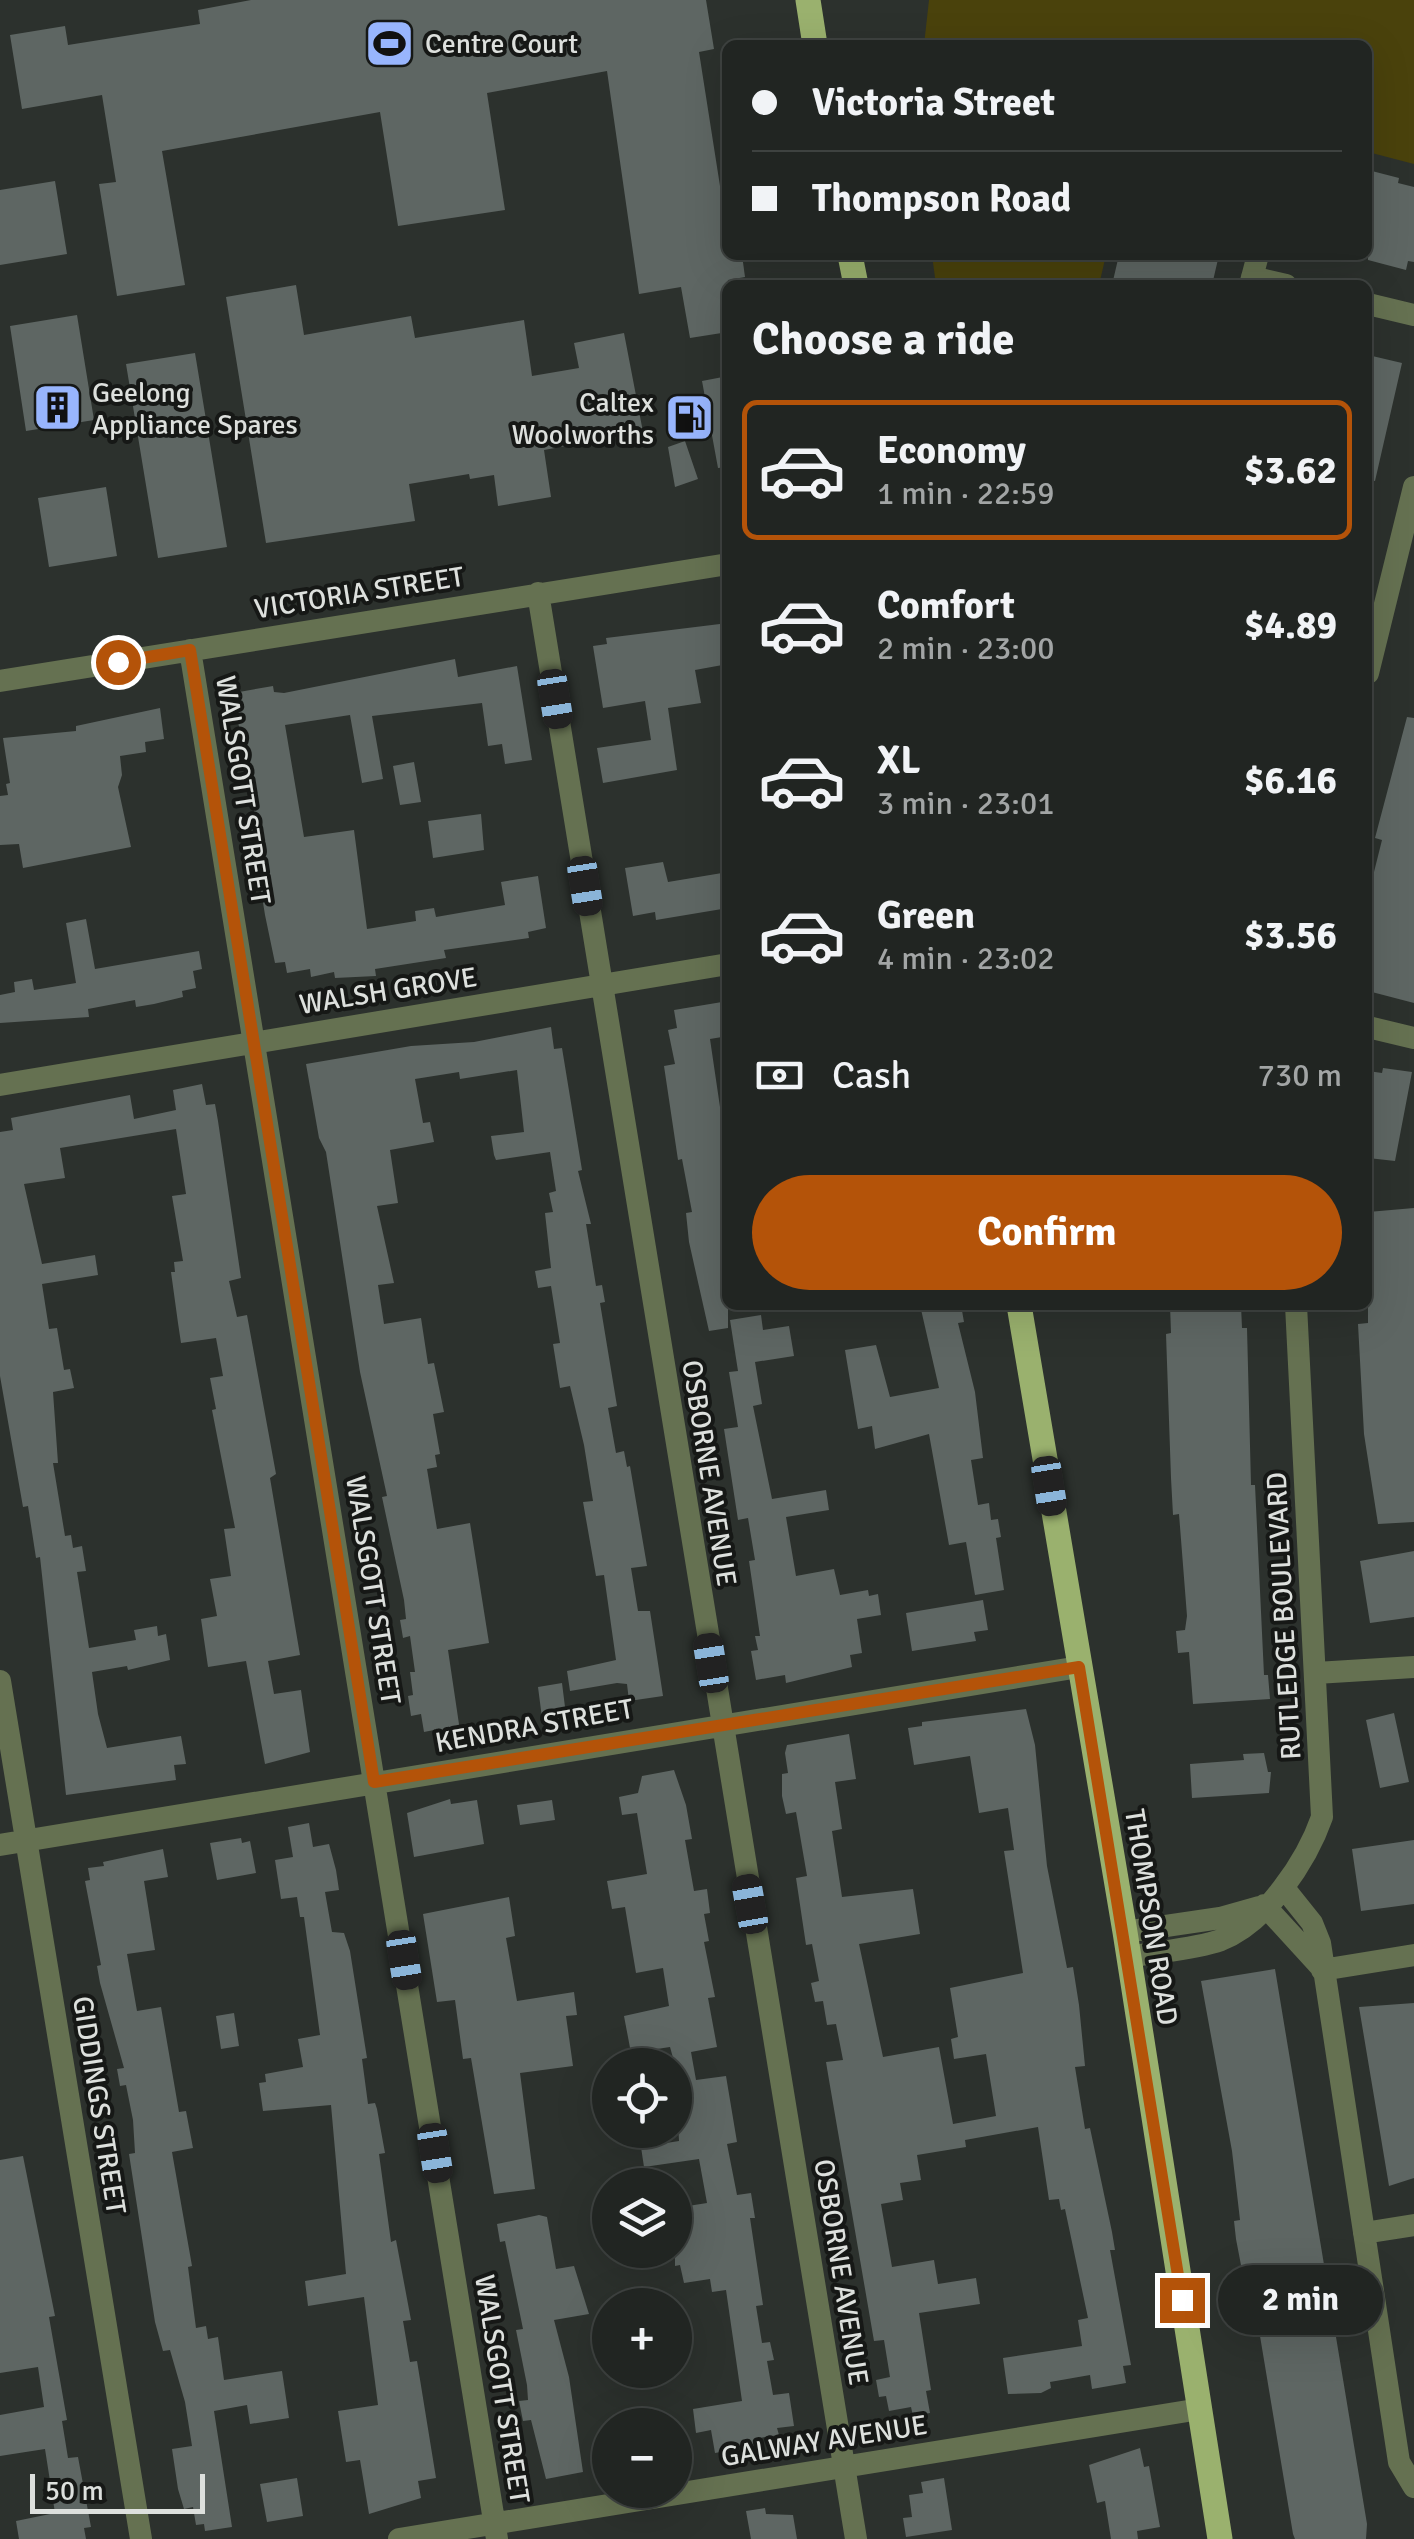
<!DOCTYPE html>
<html lang="en">
<head>
<meta charset="utf-8">
<style>
  :root { --surface:#212522; --page:#292d2a; --text:#f1f3f6; --muted:#a2a5a5; --line:#3e4240; --accent:#b45309 }
  body { margin:0; font-family:Signika,sans-serif; background:var(--page); color:var(--text); height:100vh; display:flex; flex-direction:column; font-size:38px; white-space:nowrap }
  * { box-sizing:border-box; margin:0 }
  p { font-size:32px; color:var(--muted) }
  .icon { flex:none; width:55px; height:55px; fill:none; stroke:currentColor; stroke-width:2; stroke-linecap:round; stroke-linejoin:round }
  .map { position:relative; flex:1; overflow:hidden }
  .side { position:absolute; left:722px; top:280px; width:650px; height:1030px; display:flex; flex-direction:column; background:var(--surface); border-radius:15px; box-shadow:0 10px 40px #0002,0 0 0 2px var(--line) }
  .side>* { flex:none }
  .guide { position:absolute; left:722px; top:40px; width:650px; height:220px; border-radius:15px; box-shadow:0 10px 40px #0002,0 0 0 2px var(--line); display:grid; align-content:center; height:220px; padding:0 30px; background:var(--surface) }
  .fabs { position:absolute; left:592px; top:2048px; display:grid; gap:20px }
  .fabs a { display:grid; place-items:center; width:100px; height:100px; border-radius:50%; background:var(--surface); box-shadow:0 10px 40px #0002,0 0 0 2px var(--line); font-size:50px }
  .scale { position:absolute; left:30px; bottom:25px; width:175px; box-sizing:border-box; padding-left:10px; border:5px solid #dde0dd; border-top:0; font-size:28px; line-height:35px; white-space:nowrap; color:#dde0dd; -webkit-text-stroke:8px #161816; paint-order:stroke }
  .end { position:absolute; width:45px; height:45px; margin:-22px; border:12px solid #b45309; background:#fff; box-shadow:0 0 0 5px #fff }
  .from { border-radius:50% }
  .bubble { position:absolute; height:70px; border-radius:35px; background:var(--surface); box-shadow:0 10px 40px #0002,0 0 0 2px var(--line); font-size:32px; font-weight:800; line-height:70px; text-align:center }
  .car { position:absolute; width:30px; height:60px; margin:-30px -15px; border-radius:12px; box-shadow:0 0 8px 2px #0007; background:linear-gradient(#222 24%,#8ab4d8 0 40%,#222 0 76%,#8ab4d8 0 86%,#222 0) }
  .guide b { display:flex; align-items:center; gap:35px; height:95px; font-size:38px }
  .guide b+b { border-top:2px solid var(--line) }
  .guide i { width:25px; height:25px; background:var(--text) }
  ul { padding:0; list-style:none }
  li { display:flex; align-items:center; gap:30px; height:140px; margin:0 20px 15px; padding:0 10px; border:5px solid transparent; border-radius:15px }
  li div { flex:1 }
  li b { display:block; font-size:38px }
  li em { font-style:normal; font-weight:800 }
  li.current { border-color:var(--accent) }
  li>.icon { width:90px; height:90px; stroke-width:1.5 }
  h2 { padding:0 30px; font-size:45px; line-height:120px }
  .pay { display:flex; align-items:center; gap:25px; height:110px; padding:0 30px; font-size:38px }
  .pay p { margin-inline-start:auto }
  .primary-button { display:flex; gap:20px; margin-top:auto; padding:20px 30px }
  .primary-button a { flex:1; height:115px; border-radius:60px; background:var(--accent); color:#fff; font-size:40px; font-weight:800; line-height:115px; text-align:center }
  .map>svg:first-child { display:block }
  .green { fill:#4a420c }
  .building { fill:#5e6663 }
  .lines { fill:none; stroke-linecap:round; stroke-linejoin:round }
  .minor { stroke:#657151; stroke-width:22 }
  .major { stroke:#9ab16e; stroke-width:25 }
  .route { stroke:#b45309; stroke-width:12 }
  .labels { text-anchor:middle; stroke-width:8; stroke-linejoin:round; paint-order:stroke }
  .poi-label { font-size:28px; fill:#dde0dd; stroke:#161816; text-anchor:start }
  .street-label { font-size:28px; fill:#dde0dd; stroke:#161816 }
</style>
</head>
<body>
<div class="map">
<svg width="1414" height="2539" viewBox="0 0 1414 2539">
  <rect width="100%" height="100%" fill="#2c312d"/>
  <path class="green" d="M929 0H1414V164L1368 152V45H924Z
    M932 255H1106L1099 285H936Z"/>
  <path class="building" d="M251 0H706L714 49 699 52 720 186 728 185V255H742L745 277 728 280V332L690 338 681 287 639 294 607 71 487 93 505 210 398 226 380 112 162 151 185 285 117 296 99 184 116 182 102 95 22 109 10 35 65 26 68 45 200 24 198 10Z
    M1368 170 1399 178 1398 183 1414 187V262L1408 261 1406 270 1368 260Z
    M55 181 67 254 0 265V190Z
    M1119 255H1219L1212 285H1112Z
    M296 285 304 335 411 316 415 338 524 320 532 376 579 368 574 343 624 333 643 432 544 450 551 497 498 506 494 475 470 479 469 474 409 484 415 521 266 543 226 297Z
    M77 315 94 420 26 431 10 326Z
    M195 353 227 547 158 558 126 364Z
    M1368 355 1402 363 1375 481 1368 480Z
    M728 376V467L718 468 702 381Z
    M685 441 698 479 675 487 668 447Z
    M106 487 117 556 49 567 38 498Z
    M728 623V664L695 670 701 703 668 708 677 770 603 783 597 748 651 740 645 701 603 708 593 646 607 644 606 638Z
    M455 659 458 677 517 666 532 760 505 764 502 744 488 746 482 703 372 716 383 779 362 783 350 715 285 725 304 837 354 830 367 929 416 921 415 911 434 908 436 917 505 905 501 882 538 876 546 928 528 932 529 938 444 950 446 958 375 969 376 976 335 978 334 972 311 977 310 969 287 973 285 962 275 963 265 915 257 865 263 861 234 699 240 698 239 692 273 686 274 692 284 693Z
    M160 708 164 739 145 742 146 752 120 756 122 775 118 787 131 847 23 868 19 844 0 845V796L8 795 6 784 10 783 3 738 76 731V726Z
    M1407 717 1414 718V1003L1368 991V896L1382 840 1375 838Z
    M414 762 421 802 400 805 393 766Z
    M481 814 484 850 433 858 428 821Z
    M663 862 668 882 728 872V908L656 920 655 912 633 916 625 868Z
    M86 919 95 969 199 951 202 969 193 971 196 988 182 991 183 997 154 1004 136 1007 135 1000 88 1009 89 1017 0 1023V995L15 992 14 982 32 979 34 990 76 983 66 923Z
    M728 1001V1036L710 1039 725 1141H722L728 1178V1328L709 1331 689 1242 686 1213 692 1212 682 1159 678 1160 664 1066 675 1064 668 1030 677 1028 674 1010Z
    M551 1027 554 1049 562 1048 582 1170 578 1171 591 1224H586L596 1286 602 1285 605 1302 600 1303 617 1406 608 1408 616 1453 624 1451 627 1467 630 1466 647 1566 631 1568 638 1611H650L663 1696 629 1701 627 1684 617 1683 570 1691 567 1671 616 1660 604 1575 596 1576 583 1502 593 1501 584 1445 570 1386 560 1388 553 1344 560 1343 551 1286 538 1288 535 1271 551 1268 545 1213 553 1212 549 1193 556 1191 550 1152 496 1160 494 1155 491 1136 524 1132 517 1070 460 1079 459 1072 415 1079 423 1123 430 1122 434 1142 390 1150 398 1203 377 1206 394 1283 378 1285 384 1324 421 1318 428 1364 434 1363 444 1412 433 1414 440 1454 435 1455 437 1467 427 1469 437 1529 470 1523 489 1643 448 1650 460 1731 440 1735 439 1729 424 1732 421 1714 411 1716 408 1696 413 1695 410 1672H415L410 1636 403 1638 400 1620 406 1619 404 1600 382 1497 387 1496 360 1372 326 1152 319 1138 306 1064 411 1046 474 1042Z
    M1383 1068 1412 1072 1395 1161 1368 1158V1071L1382 1073Z
    M202 1084 206 1105 215 1104 218 1121 241 1278 229 1281 237 1317 247 1315 276 1474 270 1478 300 1655 268 1661 274 1694 301 1690 310 1752 265 1764 246 1661 208 1667 201 1619 217 1616 210 1579 231 1576 224 1529 235 1528 212 1410 216 1409 210 1378 223 1376 216 1338 181 1343 178 1323 171 1272H175L174 1262 183 1261 172 1196 186 1194 176 1129 60 1148 65 1178 24 1184 42 1264 95 1255 98 1275 42 1284 49 1329 57 1328 64 1370 70 1369 74 1388 53 1392 58 1463H53L65 1536 71 1535 73 1548 82 1546 86 1571 77 1572 89 1648 136 1640 134 1630 157 1626 158 1636 166 1634 170 1660 128 1670 127 1666 92 1672 98 1714 107 1748 181 1736 186 1764 174 1765 176 1780 66 1795 40 1557 36 1558 28 1506 23 1507 0 1376V1132L13 1130 11 1118 130 1095 134 1119 176 1110 173 1090Z
    M1414 1208V1522L1378 1524 1364 1434 1358 1324 1368 1323V1212Z
    M920 1305H961L964 1322 958 1323 975 1392 983 1458 971 1460 978 1505 989 1503 991 1520 998 1519 1001 1537 996 1538 1004 1590 975 1595 966 1542 949 1545 929 1434 875 1449 872 1426 858 1429 845 1350 876 1345 890 1397 939 1388Z
    M1170 1305H1241L1242 1328H1247L1251 1485H1255L1264 1675H1268L1270 1699 1193 1704 1189 1652 1178 1653 1176 1631 1185 1630 1187 1616 1179 1514 1173 1515 1171 1478 1166 1334 1171 1333Z
    M761 1315 763 1330 789 1326 794 1356 755 1362 762 1404 753 1406 772 1499 826 1490 829 1510 786 1517 796 1576 834 1569 840 1595 868 1590 869 1596 878 1594 881 1615 857 1619 862 1653 850 1655 852 1667 786 1683 785 1675 756 1680 751 1651 758 1650 755 1636H760L749 1561 755 1560 748 1518 738 1520 724 1429 738 1427 729 1372 738 1371 730 1320Z
    M1414 1551V1617L1370 1623 1360 1561Z
    M983 1600 988 1630 974 1632 976 1641 912 1651 906 1613Z
    M562 1683 566 1715 542 1718 538 1687Z
    M1026 1709 1035 1745 1047 1866 1067 1968 1073 1967 1079 2005 1085 2066 1075 2067 1085 2129 1090 2128 1112 2232 1115 2250H1110L1131 2365 1123 2366 1126 2383 1092 2389 1090 2375 1050 2382 1051 2388 1041 2393 1008 2394 1003 2358 1082 2346 1078 2320 1088 2318 1065 2209 1061 2210 1059 2199 1049 2200 1038 2127 965 2140 966 2147 917 2155 921 2180 900 2183 903 2200 881 2204 892 2267 934 2260 938 2284 976 2278 980 2304 919 2313 931 2390 926 2391 930 2413 913 2416 911 2407 889 2411 886 2396 879 2397 876 2380 890 2377 884 2340 874 2341 829 2080 826 2062 843 2060 836 2024 827 2025 823 2001 815 2002 811 1983 819 1981 812 1944 806 1945 796 1878 807 1876 796 1812 786 1814 782 1796V1774L788 1773 785 1753 787 1745 849 1734 856 1779 835 1782 842 1829 832 1831 842 1897 913 1889 920 1934 859 1944 883 2057 939 2047 953 2124 996 2116 986 2054 954 2059 951 2039 958 2037 950 1988 1023 1973 1004 1851 1014 1850 1008 1808 979 1813 970 1756 914 1765 908 1728 922 1726V1722Z
    M1394 1713 1409 1782 1380 1788 1366 1720Z
    M1264 1753 1268 1772H1271L1269 1793 1192 1798 1190 1764 1244 1760 1243 1754Z
    M674 1770 686 1805 692 1839 685 1840 694 1891 707 1889 710 1913 704 1914 709 1941 704 1942 715 1997 708 1998 717 2047 691 2052 696 2080 726 2076 737 2142 727 2144 737 2195 751 2193 755 2218H750L763 2305 756 2306 762 2343 770 2342 774 2360 767 2361 773 2395 789 2393 794 2426 777 2428 779 2435 759 2438 760 2445 715 2453 711 2430 696 2433 693 2409 742 2401 726 2290 712 2292 710 2279 684 2283 680 2265 675 2266V2214L689 2212 688 2206 707 2203 699 2159 644 2167 641 2147 679 2141 675 2065 670 2047 631 2053 624 2016 669 2006 663 1968 636 1973 625 1907 612 1909 607 1881 647 1874 637 1813 622 1815 619 1797 638 1793 642 1776Z
    M450 1799 451 1804 477 1800 484 1844 414 1857 407 1813Z
    M552 1800 555 1820 520 1825 517 1805Z
    M309 1823 313 1847 329 1844 336 1870 339 1890 325 1892 332 1932 344 1933 350 1951 367 2058 362 2059 368 2104 375 2103 377 2109 385 2153 379 2154 391 2242 396 2240 411 2320 403 2321 410 2362 417 2361 436 2478 418 2481 421 2498 369 2514 360 2460 346 2462 338 2411 378 2405 364 2297 308 2306 305 2281 346 2274 331 2105 263 2111 259 2083 266 2082 265 2074 303 2067 298 2039 320 2035 304 1917H300L297 1897 281 1899 275 1860 293 1857 288 1827Z
    M241 1838 242 1843 250 1841 256 1873 217 1880 210 1843Z
    M1414 1840V1904L1361 1911 1352 1849Z
    M163 1849 168 1877 144 1881 155 1950 127 1954 137 2011 161 2007 179 2112 186 2111 193 2148 172 2152 192 2266 188 2267 196 2328 206 2326 208 2339 218 2337 224 2380 282 2371 289 2418 250 2424 247 2405 214 2411 232 2527 205 2531 204 2524 196 2525 193 2507 184 2509 178 2489 172 2449 192 2446 185 2402 170 2350 163 2351 155 2322 129 2154 135 2153 133 2120 126 2085 120 2086 117 2069 124 2068 100 1983 97 1966 101 1965 85 1881 90 1880 88 1868 104 1866 103 1862Z
    M509 1897 515 1936 506 1938 517 2001 574 1992 577 2015 566 2016 573 2066 520 2073 535 2189 494 2194 471 2058 463 2059 455 2000 437 2002 423 1914Z
    M1275 1969 1367 2524 1366 2539H1295L1293 2534 1255 2306 1249 2307 1236 2239 1234 2221 1240 2220 1232 2151 1201 1981Z
    M1414 2003V2178L1389 2186 1359 2007Z
    M234 2013 239 2046 221 2049 216 2016Z
    M23 2156 55 2316 49 2317 67 2420 62 2421 68 2458 78 2457 91 2527 84 2528 86 2539H19L16 2521 55 2513 45 2449 0 2456V2415L44 2407 38 2367 0 2373V2160Z
    M539 2215 547 2217 556 2269 574 2266 589 2314 554 2320 569 2377 583 2472 546 2479 531 2420 523 2421 519 2401 528 2400 527 2385 516 2330 523 2329 505 2241 500 2242 497 2224Z
    M1140 2448 1144 2467 1149 2466 1160 2527 1137 2531 1138 2539H1111L1105 2501 1097 2503 1089 2465Z
    M297 2478 303 2516 267 2522 260 2484Z
    M944 2478 952 2530 906 2537 903 2518 912 2517 909 2495 923 2493 921 2482Z
    M765 2508 766 2514 793 2515 797 2539H751L746 2511Z"/>
  <g class="lines">
    <path class="minor" d="M1252 277 1286 285
      M1250 285 1258 255
      M1368 304 1414 315
      M538 593 856 2539
      M190 650 497 2539
      M1368 673 1414 487
      M0 681 728 564
      M1368 1027 1414 1038
      M0 1085 728 964
      M1316 1673 1414 1667
      M0 1681 141 2539
      M0 1845 1079 1667
      M1284 1888 1312 1923 1320 1943 1399 2462 1414 2487
      M1264 1905 1319 1965
      M1125 1932 1220 1918 1259 1907
      M1129 1957C1159 1951 1192 1950 1221 1940 1266 1923 1307 1860 1322 1817L1296 1305
      M1322 1970 1414 1955
      M1364 2233 1414 2225
      M399 2539 1200 2409"/>
    <path class="major" d="M808 0 815 45
      M850 255 856 285
      M1019 1305 1125 1932 1220 2539"/>
  </g>
  <g class="lines">
    <path class="route" d="M118 662 190 650 374 1782 1079 1667 1182 2300"/>
  </g>
  <defs>
    <symbol id="stadium-square" viewBox="-11 -11 22 22"><rect x="-9" y="-9" width="18" height="18" rx="4" fill="#98b5fd" stroke="#161816"/><path d="M0-5a6.5 5 0 1 0 0 10a6.5 5 0 1 0 0-10ZM-3.5-1.8h7v3.6h-7Z" fill="#111"/></symbol>
    <symbol id="building-square" viewBox="-11 -11 22 22"><rect x="-9" y="-9" width="18" height="18" rx="4" fill="#98b5fd" stroke="#161816"/><path d="M-4-6H4V6H1V3H-1V6H-4ZM-2.5-4.3h1.7v1.8h-1.7ZM.8-4.3h1.7v1.8H.8ZM-2.5-1h1.7V.8h-1.7ZM.8-1h1.7V.8H.8Z" fill="#111"/></symbol>
    <symbol id="fuel-square" viewBox="-11 -11 22 22"><rect x="-9" y="-9" width="18" height="18" rx="4" fill="#98b5fd" stroke="#161816"/><path d="M-5.5-6h7V0h2V4h1.3V-2.5L3-4.5l.8-.8L6-3V5H2.5V1h-1V6h-7ZM-4.2-4.7v3.2H.2V-4.7Z" fill="#111"/></symbol>
  </defs>
  <g fill-rule="evenodd">
    <use href="#stadium-square" x="362" y="16" width="55" height="55"/>
    <use href="#building-square" x="30" y="380" width="55" height="55"/>
    <use href="#fuel-square" x="662" y="390" width="55" height="55"/>
  </g>
  <g class="labels">
    <g class="poi-label">
      <text x="425" y="53">Centre Court</text>
      <text x="92" y="402">Geelong<tspan x="92" dy="32">Appliance Spares</tspan></text>
      <text x="654" y="412" text-anchor="end">Caltex<tspan x="654" dy="32">Woolworths</tspan></text>
    </g>
    <g class="street-label">
      <text transform="translate(359 592) rotate(-9)" y="10">VICTORIA STREET</text>
      <text transform="translate(244 790) rotate(81)" y="10">WALSGOTT STREET</text>
      <text transform="translate(388 990) rotate(-9)" y="10">WALSH GROVE</text>
      <text transform="translate(710 1473) rotate(81)" y="10">OSBORNE AVENUE</text>
      <text transform="translate(374 1590) rotate(81)" y="10">WALSGOTT STREET</text>
      <text transform="translate(1283 1616) rotate(-93)" y="10">RUTLEDGE BOULEVARD</text>
      <text transform="translate(534 1725) rotate(-10)" y="10">KENDRA STREET</text>
      <text transform="translate(1152 1917) rotate(81)" y="10">THOMPSON ROAD</text>
      <text transform="translate(100 2105) rotate(81)" y="10">GIDDINGS STREET</text>
      <text transform="translate(842 2272) rotate(81)" y="10">OSBORNE AVENUE</text>
      <text transform="translate(503 2389) rotate(81)" y="10">WALSGOTT STREET</text>
      <text transform="translate(824 2440) rotate(-9)" y="10">GALWAY AVENUE</text>
    </g>
  </g>
</svg>
<div class="fabs">
<a><svg class="icon" aria-label="locate" viewBox="0 0 24 24"><circle cx="12" cy="12" r="6"/><path d="M12 2v4M12 18v4M2 12h4M18 12h4"/></svg></a>
<a><svg class="icon" aria-label="layers" viewBox="0 0 24 24"><path d="M12 4l9 5-9 5-9-5zM3 14l9 5 9-5"/></svg></a>
<a>+</a>
<a>−</a>
</div>
<div class="scale">50 m</div>
<i class="end from" style="left:118px;top:662px"></i>
<i class="end" style="left:1182px;top:2300px"></i>
<div class="bubble" style="left:1218px;top:2265px;width:165px">2 min</div>
<i class="car" style="left:555px;top:699px;rotate:171deg"></i>
<i class="car" style="left:585px;top:886px;rotate:171deg"></i>
<i class="car" style="left:1049px;top:1486px;rotate:171deg"></i>
<i class="car" style="left:711px;top:1663px;rotate:351deg"></i>
<i class="car" style="left:750px;top:1904px;rotate:350deg"></i>
<i class="car" style="left:404px;top:1960px;rotate:171deg"></i>
<i class="car" style="left:435px;top:2153px;rotate:171deg"></i>
<div class="guide">
<b><i class="from"></i>Victoria Street</b>
<b><i></i>Thompson Road</b>
</div>
<section class="side">
<h2>Choose a ride</h2>
<ul>
<li class="current"><svg class="icon" aria-label="car" viewBox="0 0 24 24"><path d="M5 17H2v-5l4-1 3-4h7l3 4 3 1v5h-3M9 17h6M6 11h13"/><circle cx="7" cy="17" r="2"/><circle cx="17" cy="17" r="2"/></svg><div><b>Economy</b><p>1 min · 22:59</p></div><em>$3.62</em></li>
<li><svg class="icon" aria-label="car" viewBox="0 0 24 24"><path d="M5 17H2v-5l4-1 3-4h7l3 4 3 1v5h-3M9 17h6M6 11h13"/><circle cx="7" cy="17" r="2"/><circle cx="17" cy="17" r="2"/></svg><div><b>Comfort</b><p>2 min · 23:00</p></div><em>$4.89</em></li>
<li><svg class="icon" aria-label="car" viewBox="0 0 24 24"><path d="M5 17H2v-5l4-1 3-4h7l3 4 3 1v5h-3M9 17h6M6 11h13"/><circle cx="7" cy="17" r="2"/><circle cx="17" cy="17" r="2"/></svg><div><b>XL</b><p>3 min · 23:01</p></div><em>$6.16</em></li>
<li><svg class="icon" aria-label="car" viewBox="0 0 24 24"><path d="M5 17H2v-5l4-1 3-4h7l3 4 3 1v5h-3M9 17h6M6 11h13"/><circle cx="7" cy="17" r="2"/><circle cx="17" cy="17" r="2"/></svg><div><b>Green</b><p>4 min · 23:02</p></div><em>$3.56</em></li>
</ul>
<div class="pay"><svg class="icon" aria-label="cash" viewBox="0 0 24 24"><path d="M3 7h18v10H3z"/><circle cx="12" cy="12" r="2"/></svg>Cash<p>730 m</p></div>
<div class="primary-button"><a>Confirm</a></div>
</section>
</div>
</body>
</html>
